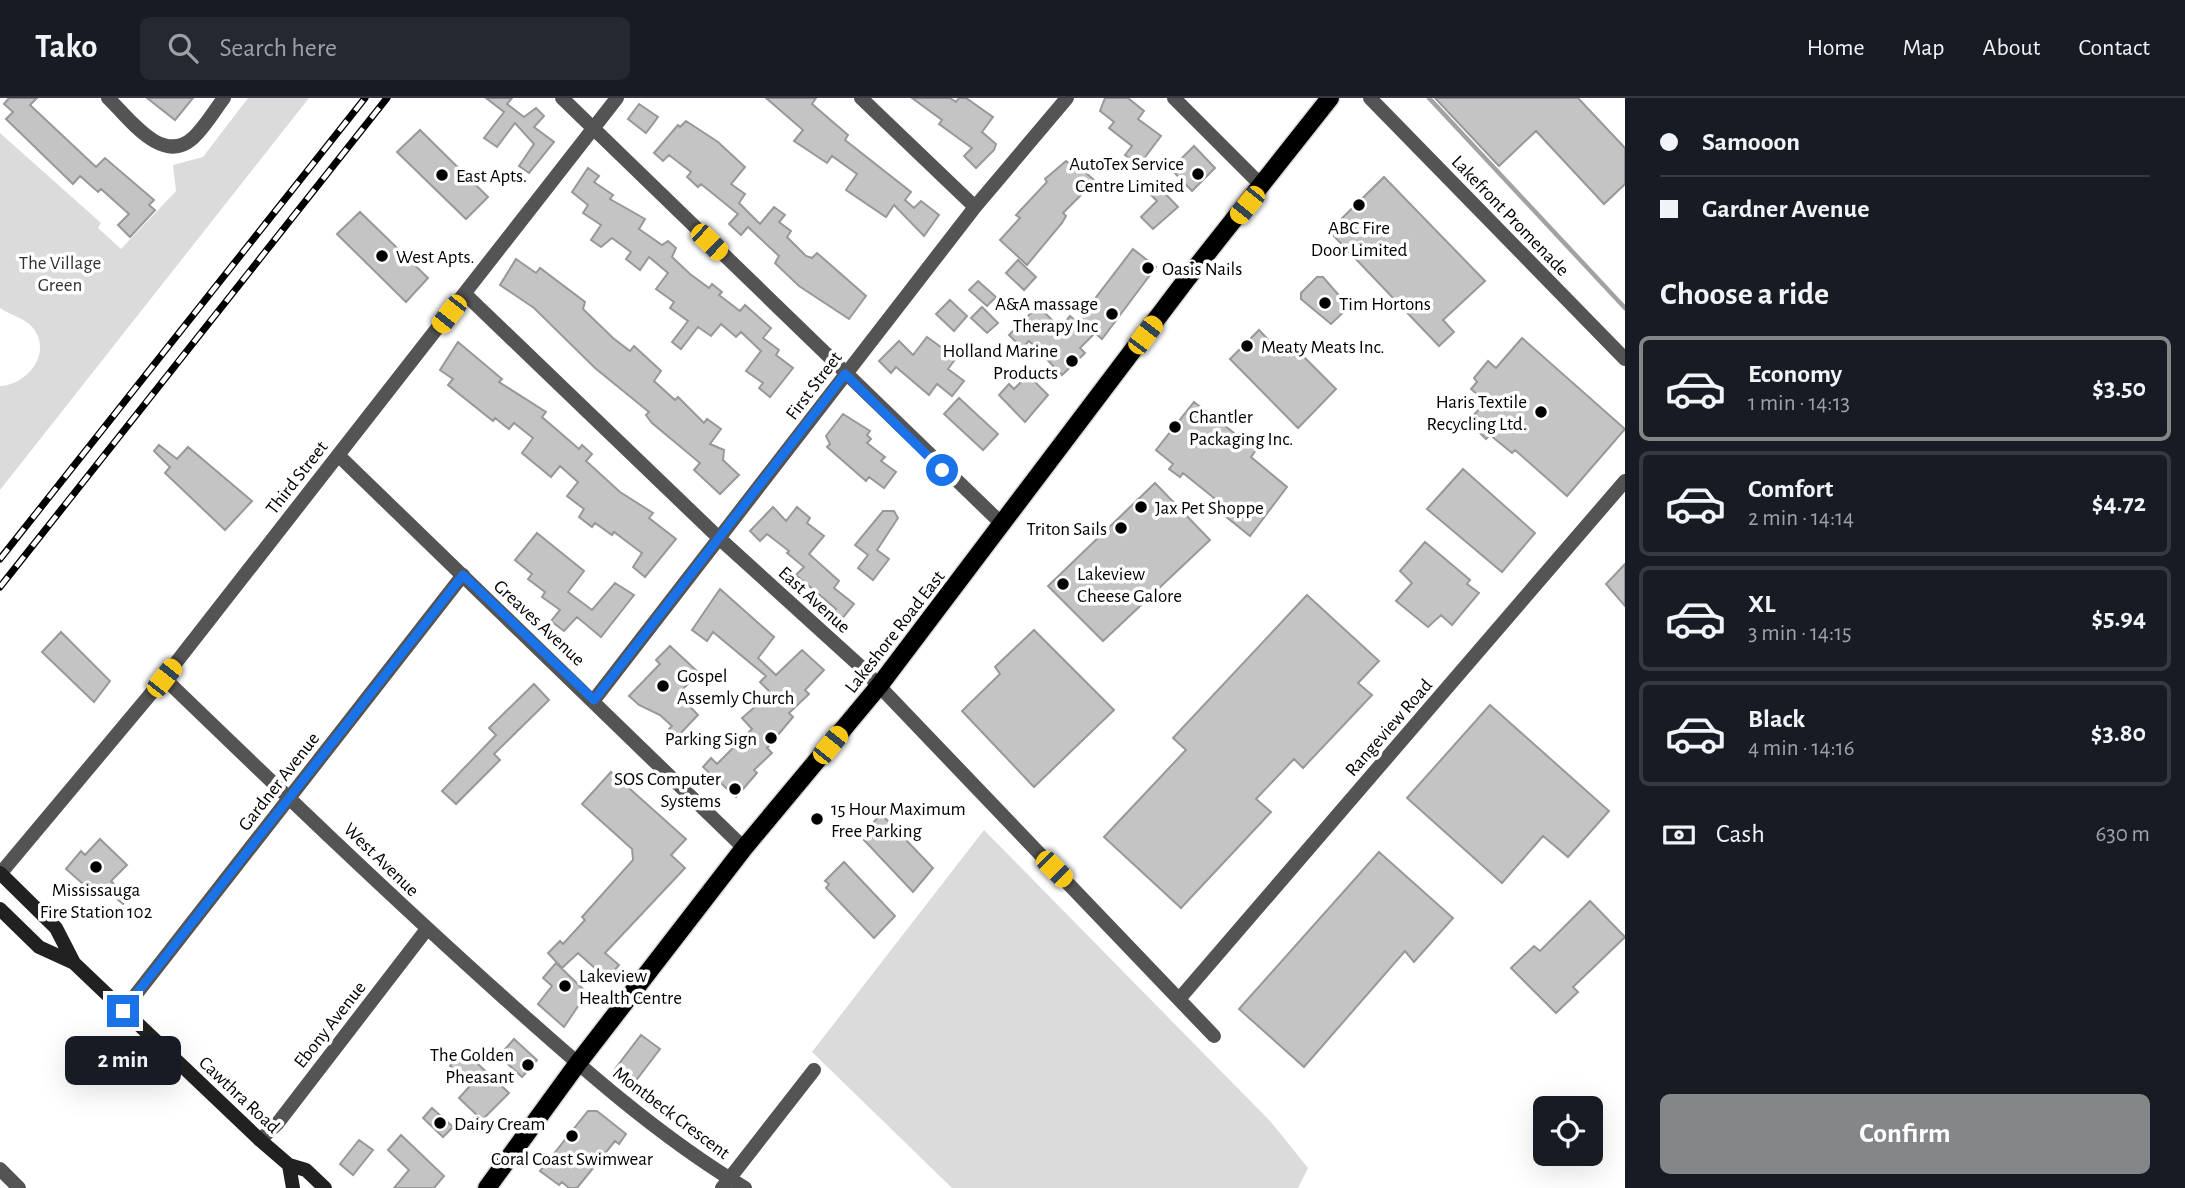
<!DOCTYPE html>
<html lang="en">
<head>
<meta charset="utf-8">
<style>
  :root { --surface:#171b24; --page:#242831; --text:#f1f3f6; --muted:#9ea1a6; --line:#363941; --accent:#858687 }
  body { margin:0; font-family:"Alegreya Sans",sans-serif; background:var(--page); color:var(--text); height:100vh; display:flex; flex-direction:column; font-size:26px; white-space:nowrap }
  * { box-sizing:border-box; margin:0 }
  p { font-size:23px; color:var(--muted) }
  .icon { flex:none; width:38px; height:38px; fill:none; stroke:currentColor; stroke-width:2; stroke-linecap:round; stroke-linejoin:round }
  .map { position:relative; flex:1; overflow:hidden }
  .side { display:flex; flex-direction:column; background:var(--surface); width:560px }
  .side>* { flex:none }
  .banner { display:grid; align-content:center; height:154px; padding:0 35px; background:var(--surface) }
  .buttons { position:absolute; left:1533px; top:998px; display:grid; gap:14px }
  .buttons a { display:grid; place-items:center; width:70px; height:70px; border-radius:10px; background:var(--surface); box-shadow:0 7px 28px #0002; font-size:35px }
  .end { position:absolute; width:32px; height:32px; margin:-16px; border:9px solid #1a73e8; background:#fff; box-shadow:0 0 0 4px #fff }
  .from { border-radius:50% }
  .bubble { position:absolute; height:49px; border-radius:10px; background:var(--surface); box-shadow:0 7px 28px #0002; font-size:23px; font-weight:700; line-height:49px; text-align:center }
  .car { position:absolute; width:21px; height:42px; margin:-21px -10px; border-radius:9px; box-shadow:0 0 5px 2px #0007; background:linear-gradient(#f5c518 24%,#345 0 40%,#f5c518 0 76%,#345 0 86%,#f5c518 0) }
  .banner b { display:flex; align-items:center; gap:24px; height:66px; font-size:26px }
  .banner b+b { border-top:2px solid var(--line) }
  .banner i { width:18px; height:18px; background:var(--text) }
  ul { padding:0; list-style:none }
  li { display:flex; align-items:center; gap:21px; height:105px; margin:0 14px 10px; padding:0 21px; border:4px solid var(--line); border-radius:10px }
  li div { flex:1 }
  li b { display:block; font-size:26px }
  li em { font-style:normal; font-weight:700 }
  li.current { border-color:var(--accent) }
  li>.icon { width:63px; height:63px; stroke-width:1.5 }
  h2 { padding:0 35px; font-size:32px; line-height:84px }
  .pay { display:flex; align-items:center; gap:18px; height:77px; padding:0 35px; font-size:26px }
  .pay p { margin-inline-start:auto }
  .button { display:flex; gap:14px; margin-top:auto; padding:14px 35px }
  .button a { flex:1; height:80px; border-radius:10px; background:var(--accent); color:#fff; font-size:28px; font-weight:700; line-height:80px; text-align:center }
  header { display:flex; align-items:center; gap:42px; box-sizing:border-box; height:98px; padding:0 35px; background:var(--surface); border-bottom:2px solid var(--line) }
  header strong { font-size:33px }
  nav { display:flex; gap:38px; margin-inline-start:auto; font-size:24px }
  .search { width:490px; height:63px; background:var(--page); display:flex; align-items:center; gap:18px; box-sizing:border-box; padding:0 24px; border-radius:10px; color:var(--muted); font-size:26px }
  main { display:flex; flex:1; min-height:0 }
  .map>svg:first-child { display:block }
  .green { fill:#dbdbdb }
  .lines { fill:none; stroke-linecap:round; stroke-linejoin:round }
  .stream { stroke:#a2a2a2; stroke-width:4.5 }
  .building { fill:#c4c4c4; stroke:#989898; stroke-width:2 }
  .primary-casing { stroke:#dbdbdb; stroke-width:21 }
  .street { stroke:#545454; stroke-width:14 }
  .secondary { stroke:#212121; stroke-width:14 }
  .primary { stroke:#000; stroke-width:18 }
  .rail-casing { stroke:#000; stroke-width:7 }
  .rail { stroke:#fff; stroke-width:4.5; stroke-dasharray:13; stroke-linecap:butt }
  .route { stroke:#1a73e8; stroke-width:9 }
  .poi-dot { fill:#000; stroke:#fff; stroke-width:2.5 }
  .labels { text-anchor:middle; stroke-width:7; stroke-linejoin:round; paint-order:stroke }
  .poi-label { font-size:19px; fill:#000; stroke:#fff; text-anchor:start }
  .street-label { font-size:19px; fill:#000; stroke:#fff }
  .park-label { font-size:19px; fill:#323232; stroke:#fff }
</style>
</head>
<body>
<header>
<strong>Tako</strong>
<div class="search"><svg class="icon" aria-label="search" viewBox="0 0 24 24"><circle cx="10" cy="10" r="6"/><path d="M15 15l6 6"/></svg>Search here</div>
<nav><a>Home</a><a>Map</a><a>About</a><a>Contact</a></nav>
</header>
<main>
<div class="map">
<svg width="1625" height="1090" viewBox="0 0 1625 1090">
  <rect width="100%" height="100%" fill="#fff"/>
  <path class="green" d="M248 0H309L0 392V288C27 287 53 255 33 230 25 220 10 217 0 210V35L101 125 98 130 121 151 176 93 173 67 203 59Z
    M984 732 1271 1024 1308 1070 1298 1090H952L812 954Z"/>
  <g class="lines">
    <path class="stream" d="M1429 0 1625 210"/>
  </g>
  <path class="building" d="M9 0H37L30 7 96 69 105 60 154 102 149 107 155 112 130 139 118 127 129 116 101 91 98 94 80 78 73 86 6 21 13 14 4 6Z
    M147 0H193L175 22Z
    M486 0H512L507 6 524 19 536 10 544 18 534 29 554 44 529 75 519 68 534 46 515 25 497 49 484 40 504 14Z
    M766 0H816L812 6 848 37 845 42 911 94 905 102 914 110 921 103 939 117 924 138 894 107 886 119 846 92 857 76 832 58 827 65 794 43 803 32Z
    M912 0H950L956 4 959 0H966L993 19 982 34 996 46 994 52 976 70 964 58 972 50 939 26 942 22Z
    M1105 0H1128L1144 13 1138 21 1161 38 1139 67 1125 57 1132 48 1109 30 1114 24 1100 13Z
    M1435 0H1578L1625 50V86L1604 106 1536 33 1499 68Z
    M639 6 658 19 646 35 628 21Z
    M686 23 718 44 745 69 731 86 745 96 739 105 760 126 774 109 785 117 779 124 791 133 787 139 806 158 812 160 817 155 866 198 849 221 799 188 775 165 779 158 748 129 741 137 729 126 738 116 701 86 698 89 687 79 691 74 669 57 663 63 654 55 678 27 680 29Z
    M420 32 488 99 466 121 397 54Z
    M1194 48 1215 70 1192 93 1171 71Z
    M1066 63 1071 67 1074 64 1095 83 1063 115 1066 118 1062 125 1027 167 1000 142 1020 120 1016 117 1047 84 1045 81Z
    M588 70 599 78 594 84 613 97 610 101 645 121 639 131 662 147 668 143 676 150 672 159 690 176 709 190 712 186 722 194 719 197 740 213 745 207 771 230 763 240 779 252 776 257 793 270 770 299 759 290 763 285 746 273 761 253 741 234 736 239 721 226 711 238 698 229 681 251 672 244 688 223 670 210 674 204 656 191 668 175 649 159 640 172 626 161 631 154 612 140 601 149 591 142 601 127 583 115 588 107 572 94Z
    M1384 79 1485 183 1443 222 1454 234 1439 248 1329 133Z
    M1156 86 1178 109 1153 131 1141 119 1157 103 1148 94Z
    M360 114 428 180 406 204 337 136Z
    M1133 151 1156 169 1102 241 1095 235 1080 250 1085 255 1062 277 1029 243 1022 250 1009 237 1038 208 1060 230 1070 218 1077 224Z
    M516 161 536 175 540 170 585 204 583 211 613 240 630 253 634 248 661 273 654 283 675 302 678 299 704 325 707 321 721 331 710 346 724 352 723 362 739 377 720 396 694 372 700 365 652 325 646 317 649 314 595 270 534 210 500 187Z
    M1018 162 1036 179 1024 192 1006 175Z
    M1317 179H1323L1349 209 1331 226 1301 201V195Z
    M978 183 996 199 987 208 969 192Z
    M950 202 967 218 954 233 936 216Z
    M982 209 998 225 987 235 971 220Z
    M1259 232 1281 255 1291 246 1336 291 1298 330 1230 261Z
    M927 239 956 260 948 271 964 283 952 298 937 286 929 297 896 269 891 275 879 263 899 243 913 257Z
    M1522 240 1625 331 1567 398 1515 352 1512 355 1490 337 1486 341 1468 323 1486 304 1471 291 1477 284 1474 280 1488 263 1496 270Z
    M458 244 502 281 499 284 546 314 542 319 579 351 582 347 592 356 586 363 620 394 653 415 649 420 676 441 645 479 633 469 642 455 614 434 612 437 595 425 592 429 579 419 584 411 567 398 578 384 560 368 551 379 522 355 533 340 514 325 509 331 495 320 493 323 448 287 453 281 440 272Z
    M1028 277 1048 297 1025 324 999 297 1009 286 1014 291Z
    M959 300 998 336 983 352 944 316Z
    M1194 304 1256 352 1251 359 1287 389 1250 438 1209 405 1214 400 1183 375 1180 379 1169 371 1173 366 1156 352Z
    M843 316 870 333 867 337 871 341 867 345 885 359 881 363 896 374 884 390 869 379 866 383 827 349 830 346 826 338Z
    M159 347 177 361 188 349 252 403 225 432 165 375 170 369 154 353Z
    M1463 371 1535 435 1502 474 1427 411Z
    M1155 385 1210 442 1103 543 1048 488Z
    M773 409 786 423 797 409 810 420 807 425 824 438 809 456 839 483 834 490 854 506 841 522 833 515 836 511 796 477 804 469 787 455 789 453 767 436 760 443 750 433Z
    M883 413H894L898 420 877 452 889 461 873 482 858 470 868 457 855 447Z
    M537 435 584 473 568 494 592 512 615 485 634 497 601 539 577 519 564 533 551 523 560 512 542 499 545 494 528 481 532 476 515 462Z
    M1425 444 1470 482 1467 486 1479 495 1452 527 1441 517 1428 529 1396 503 1412 485 1400 473Z
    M1625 466V508L1606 486Z
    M720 491 774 539 758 560 776 577 802 552 824 572 805 592 809 596 789 615 793 619 767 650 772 655 754 672 757 675 736 699 703 669 711 660 717 666 752 631 742 620 771 595 760 584 766 578 713 534 707 543 692 532Z
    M1307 497 1379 563 1358 585 1372 597 1303 670 1294 661 1256 701 1271 714 1181 810 1104 739 1186 652 1173 640Z
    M1034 532 1114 612 1034 689 962 613 1000 576 995 569Z
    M61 534 110 583 94 604 42 554Z
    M670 548 699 575 678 596 698 617 677 639 669 631 672 628 660 617 639 607 629 598 660 566 656 562Z
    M534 586 549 602 494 656 500 662 456 706 442 693 496 637 489 630Z
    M1490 607 1609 713 1568 759 1543 738 1502 785 1407 700Z
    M611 674 686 741 671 757 685 770 605 855 619 867 607 881 578 855 562 870 548 855 560 843 563 846 585 822 582 819 633 762 632 751 582 706Z
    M881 716 933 770 913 794 864 742 867 739 863 736Z
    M100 741 127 767 111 783 128 801 123 806 106 792 99 800 66 771 81 753 85 757Z
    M1379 754 1453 820 1414 864 1405 853 1304 969 1239 911Z
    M844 764 895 818 874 840 826 790 829 786 825 783Z
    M1590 803 1625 839 1573 889 1578 894 1556 915 1511 870 1534 848 1540 853Z
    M556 865 587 895 564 929 538 906 552 888 543 880Z
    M641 937 660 951 634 985 615 971Z
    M514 941 537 962 522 979 499 958Z
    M464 953 509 995 482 1022 459 1000 470 988 450 968Z
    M432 1010 453 1029 443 1039 423 1020Z
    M588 1013H597L626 1036 619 1046 615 1043 577 1090H569L562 1084 559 1087 540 1073Z
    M401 1037 444 1078 434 1090H394L409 1072 388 1052Z
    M359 1042 373 1052 353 1077 340 1066Z"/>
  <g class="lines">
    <defs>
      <path id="primary" d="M487 1090 578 965 744 750 879 588 1186 182 1330 0"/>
    </defs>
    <use href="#primary" class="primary-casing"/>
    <path class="street" d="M108 0C129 20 162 68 193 40 205 29 214 13 224 0
      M562 0 1003 427
      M861 0 975 109
      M1174 0 1262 88
      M1370 0 1625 261
      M465 196 720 441 860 568 1214 938
      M338 357 744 750
      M164 580C276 688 388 796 504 900 580 968 658 1038 745 1090
      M594 602 975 109 1067 0
      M0 776 164 580 617 0
      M1180 900 1625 383
      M123 913 463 477
      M260 1042 277 1026 427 831
      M0 1071 19 1090
      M722 1090 814 972"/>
    <path class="secondary" d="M0 775 56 830 74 865
      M0 811 39 849 74 865 260 1042 289 1067 306 1072 325 1090
      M289 1067 293 1090"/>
    <use href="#primary" class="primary"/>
    <defs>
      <path id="rail" d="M0 461 365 0
        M0 489 387 0"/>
    </defs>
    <use href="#rail" class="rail-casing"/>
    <use href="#rail" class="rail"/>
  </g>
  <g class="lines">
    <path class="route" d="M123 913 463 477 594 602 845 276 942 372"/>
  </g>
  <g class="poi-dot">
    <circle cx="1198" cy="76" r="7"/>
    <circle cx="442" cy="77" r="7"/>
    <circle cx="1359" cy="107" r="7"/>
    <circle cx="382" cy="158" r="7"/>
    <circle cx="1148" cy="170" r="7"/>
    <circle cx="1325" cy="205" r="7"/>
    <circle cx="1112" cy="216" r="7"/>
    <circle cx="1247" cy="248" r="7"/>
    <circle cx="1072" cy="263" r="7"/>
    <circle cx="1541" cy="314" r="7"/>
    <circle cx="1175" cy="329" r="7"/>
    <circle cx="1141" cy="409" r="7"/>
    <circle cx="1121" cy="430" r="7"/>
    <circle cx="1063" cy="486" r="7"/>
    <circle cx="663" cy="588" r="7"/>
    <circle cx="771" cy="640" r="7"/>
    <circle cx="735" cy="691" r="7"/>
    <circle cx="817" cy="721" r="7"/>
    <circle cx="96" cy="769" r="7"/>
    <circle cx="565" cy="888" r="7"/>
    <circle cx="528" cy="967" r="7"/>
    <circle cx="440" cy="1025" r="7"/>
    <circle cx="572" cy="1038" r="7"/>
  </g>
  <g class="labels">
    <g class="poi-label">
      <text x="1184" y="72" text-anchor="end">AutoTex Service<tspan x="1184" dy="22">Centre Limited</tspan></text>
      <text x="456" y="84">East Apts.</text>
      <text x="1359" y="136" text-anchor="middle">ABC Fire<tspan x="1359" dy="22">Door Limited</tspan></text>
      <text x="396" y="165">West Apts.</text>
      <text x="1162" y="177">Oasis Nails</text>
      <text x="1098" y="212" text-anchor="end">A&amp;A massage<tspan x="1098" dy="22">Therapy Inc</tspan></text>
      <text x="1339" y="212">Tim Hortons</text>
      <text x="1261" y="255">Meaty Meats Inc.</text>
      <text x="1058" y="259" text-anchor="end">Holland Marine<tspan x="1058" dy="22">Products</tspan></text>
      <text x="1527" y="310" text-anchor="end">Haris Textile<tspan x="1527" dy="22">Recycling Ltd.</tspan></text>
      <text x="1189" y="325">Chantler<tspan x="1189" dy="22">Packaging Inc.</tspan></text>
      <text x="1155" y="416">Jax Pet Shoppe</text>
      <text x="1107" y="437" text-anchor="end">Triton Sails</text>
      <text x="1077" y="482">Lakeview<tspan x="1077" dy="22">Cheese Galore</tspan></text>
      <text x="677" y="584">Gospel<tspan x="677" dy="22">Assemly Church</tspan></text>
      <text x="757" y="647" text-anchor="end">Parking Sign</text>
      <text x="721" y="687" text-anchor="end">SOS Computer<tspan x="721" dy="22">Systems</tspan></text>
      <text x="831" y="717">15 Hour Maximum<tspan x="831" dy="22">Free Parking</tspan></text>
      <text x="96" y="798" text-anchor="middle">Mississauga<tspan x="96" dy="22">Fire Station 102</tspan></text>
      <text x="579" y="884">Lakeview<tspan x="579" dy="22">Health Centre</tspan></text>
      <text x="514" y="963" text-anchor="end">The Golden<tspan x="514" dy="22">Pheasant</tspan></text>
      <text x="454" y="1032">Dairy Cream</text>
      <text x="572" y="1067" text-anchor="middle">Coral Coast Swimwear</text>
    </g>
    <g class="street-label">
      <text transform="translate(1511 117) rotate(46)" y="7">Lakefront Promenade</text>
      <text transform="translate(813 287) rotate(-53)" y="7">First Street</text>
      <text transform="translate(296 379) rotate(-52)" y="7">Third Street</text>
      <text transform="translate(815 501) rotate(42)" y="7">East Avenue</text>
      <text transform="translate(540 524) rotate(43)" y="7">Greaves Avenue</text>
      <text transform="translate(894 533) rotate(-52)" y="7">Lakeshore Road East</text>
      <text transform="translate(1388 629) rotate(-49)" y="7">Rangeview Road</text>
      <text transform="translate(278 683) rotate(-52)" y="7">Gardner Avenue</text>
      <text transform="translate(382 761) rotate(44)" y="7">West Avenue</text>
      <text transform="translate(329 926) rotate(-52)" y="7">Ebony Avenue</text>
      <text transform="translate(240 996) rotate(43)" y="7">Cawthra Road</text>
      <text transform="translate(672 1014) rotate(37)" y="7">Montbeck Crescent</text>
    </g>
    <g class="park-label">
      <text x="60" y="171">The Village<tspan x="60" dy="22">Green</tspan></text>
    </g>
  </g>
</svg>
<div class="buttons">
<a><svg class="icon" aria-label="locate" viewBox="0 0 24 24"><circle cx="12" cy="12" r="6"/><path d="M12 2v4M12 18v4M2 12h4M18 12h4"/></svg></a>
</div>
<i class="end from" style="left:942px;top:372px"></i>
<i class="end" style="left:123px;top:913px"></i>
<div class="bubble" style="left:65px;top:938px;width:116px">2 min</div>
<i class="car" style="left:1247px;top:107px;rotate:219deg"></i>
<i class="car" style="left:709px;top:144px;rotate:134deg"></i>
<i class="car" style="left:449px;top:216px;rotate:218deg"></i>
<i class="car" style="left:1145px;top:237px;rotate:37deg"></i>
<i class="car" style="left:164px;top:580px;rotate:38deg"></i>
<i class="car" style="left:830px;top:647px;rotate:39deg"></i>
<i class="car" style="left:1054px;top:771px;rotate:135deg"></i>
</div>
<section class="side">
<div class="banner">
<b><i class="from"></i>Samooon</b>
<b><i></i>Gardner Avenue</b>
</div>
<h2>Choose a ride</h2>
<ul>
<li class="current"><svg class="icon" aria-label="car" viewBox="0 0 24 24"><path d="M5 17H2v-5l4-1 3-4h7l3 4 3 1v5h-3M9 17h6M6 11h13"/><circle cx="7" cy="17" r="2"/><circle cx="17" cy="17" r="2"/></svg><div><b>Economy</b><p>1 min · 14:13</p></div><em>$3.50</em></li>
<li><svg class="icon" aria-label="car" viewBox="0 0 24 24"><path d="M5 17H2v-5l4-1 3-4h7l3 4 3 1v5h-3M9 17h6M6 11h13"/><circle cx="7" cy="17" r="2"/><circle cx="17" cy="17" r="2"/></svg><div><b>Comfort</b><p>2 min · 14:14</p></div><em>$4.72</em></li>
<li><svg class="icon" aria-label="car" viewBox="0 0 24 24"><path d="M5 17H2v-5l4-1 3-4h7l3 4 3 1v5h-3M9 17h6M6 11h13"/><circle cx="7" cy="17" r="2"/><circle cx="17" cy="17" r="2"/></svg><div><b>XL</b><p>3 min · 14:15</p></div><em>$5.94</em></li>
<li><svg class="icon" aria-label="car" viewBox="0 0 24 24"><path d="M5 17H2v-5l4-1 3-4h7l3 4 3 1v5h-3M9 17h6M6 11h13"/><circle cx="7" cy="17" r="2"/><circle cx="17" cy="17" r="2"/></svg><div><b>Black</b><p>4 min · 14:16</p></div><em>$3.80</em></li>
</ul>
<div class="pay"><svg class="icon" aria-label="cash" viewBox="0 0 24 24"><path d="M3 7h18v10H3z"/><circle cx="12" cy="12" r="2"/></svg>Cash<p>630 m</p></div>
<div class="button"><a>Confirm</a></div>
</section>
</main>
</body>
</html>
